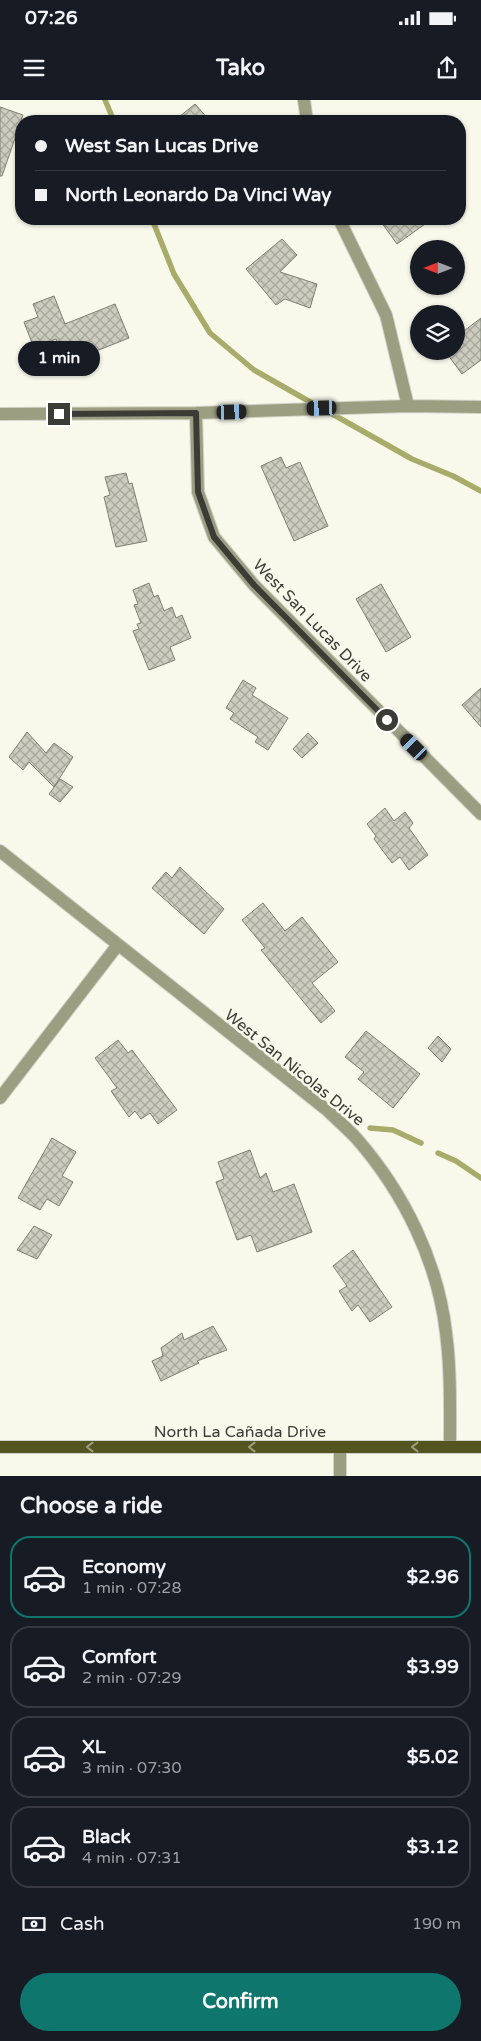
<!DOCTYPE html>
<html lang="en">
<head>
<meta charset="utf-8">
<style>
  :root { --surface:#171b24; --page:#20242c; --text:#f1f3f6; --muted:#9ea1a6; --line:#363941; --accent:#0f766e }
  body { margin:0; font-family:"Varela Round",sans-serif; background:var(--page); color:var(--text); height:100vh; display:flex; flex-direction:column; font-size:19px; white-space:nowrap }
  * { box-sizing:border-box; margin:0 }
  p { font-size:16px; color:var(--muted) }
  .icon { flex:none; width:28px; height:28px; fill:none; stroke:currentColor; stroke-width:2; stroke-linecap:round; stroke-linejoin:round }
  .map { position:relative; height:1376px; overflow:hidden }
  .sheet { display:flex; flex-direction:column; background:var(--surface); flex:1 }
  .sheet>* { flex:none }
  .banner { position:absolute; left:15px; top:15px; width:451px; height:110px; border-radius:20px; box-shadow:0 1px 4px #0004; display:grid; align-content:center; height:110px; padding:0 20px; background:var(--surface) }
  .needle { width:32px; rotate:270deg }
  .tools { position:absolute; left:410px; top:140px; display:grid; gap:10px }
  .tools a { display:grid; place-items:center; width:55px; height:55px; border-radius:50%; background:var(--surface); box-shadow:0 1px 4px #0004; font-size:25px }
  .end { position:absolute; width:22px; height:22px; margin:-11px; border:6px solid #3c3c37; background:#fff; box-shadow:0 0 0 2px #fff }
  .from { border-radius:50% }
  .bubble { position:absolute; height:35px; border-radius:18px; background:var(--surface); box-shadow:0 1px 4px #0004; font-size:16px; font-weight:700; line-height:35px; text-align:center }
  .car { position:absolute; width:15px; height:30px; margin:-15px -8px; border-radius:6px; box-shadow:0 0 4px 1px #0007; background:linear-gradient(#222 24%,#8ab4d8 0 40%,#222 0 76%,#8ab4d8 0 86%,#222 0) }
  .banner b { display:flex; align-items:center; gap:18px; height:48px; font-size:19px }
  .banner b+b { border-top:1px solid var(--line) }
  .banner i { width:12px; height:12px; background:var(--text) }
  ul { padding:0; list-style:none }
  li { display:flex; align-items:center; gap:15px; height:82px; margin:0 10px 8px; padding:0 10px; border:2px solid var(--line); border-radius:20px }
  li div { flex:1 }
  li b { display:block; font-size:19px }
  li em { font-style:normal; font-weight:700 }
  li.active { border-color:var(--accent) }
  li>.icon { width:45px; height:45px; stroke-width:1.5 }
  h2 { padding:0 20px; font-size:22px; line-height:60px }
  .pay { display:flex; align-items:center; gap:12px; height:55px; padding:0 20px; font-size:19px }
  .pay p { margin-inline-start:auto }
  .primary-button { display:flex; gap:10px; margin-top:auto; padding:10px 20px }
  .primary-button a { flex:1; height:58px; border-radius:30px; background:var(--accent); color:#fff; font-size:20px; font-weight:700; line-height:58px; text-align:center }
  .status { display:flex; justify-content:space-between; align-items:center; height:35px; padding:0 25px; background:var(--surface); direction:ltr }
  .status svg { height:14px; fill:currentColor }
  header { display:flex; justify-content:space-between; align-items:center; height:65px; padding:0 20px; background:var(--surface); font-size:22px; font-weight:700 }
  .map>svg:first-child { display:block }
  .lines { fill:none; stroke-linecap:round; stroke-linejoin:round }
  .stream { stroke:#a9ab6a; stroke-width:5.5 }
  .building { fill:url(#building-cross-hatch); stroke:#7f8074 }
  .minor-casing { stroke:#d2d3c7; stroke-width:14 }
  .major-casing { stroke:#d2d3c7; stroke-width:14 }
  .minor { stroke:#9c9e82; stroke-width:12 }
  .major { stroke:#535420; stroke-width:12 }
  .oneway { stroke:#9d9e7b }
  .route { stroke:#3c3c37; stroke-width:6 }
  .labels { text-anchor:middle; stroke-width:5; stroke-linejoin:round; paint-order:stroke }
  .street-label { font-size:16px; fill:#3c3c37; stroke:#f8f9eb }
</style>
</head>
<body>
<div class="status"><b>07:26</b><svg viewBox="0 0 49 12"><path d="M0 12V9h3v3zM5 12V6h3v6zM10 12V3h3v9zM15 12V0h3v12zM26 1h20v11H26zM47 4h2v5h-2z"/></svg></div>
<header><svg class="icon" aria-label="menu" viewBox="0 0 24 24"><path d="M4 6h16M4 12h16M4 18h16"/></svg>Tako<svg class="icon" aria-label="share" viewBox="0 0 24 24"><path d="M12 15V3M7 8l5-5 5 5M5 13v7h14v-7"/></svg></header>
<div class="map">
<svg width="481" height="1376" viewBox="0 0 481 1376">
  <defs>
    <pattern id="building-cross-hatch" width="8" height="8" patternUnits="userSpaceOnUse" patternTransform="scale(1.25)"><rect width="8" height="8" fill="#cccdbf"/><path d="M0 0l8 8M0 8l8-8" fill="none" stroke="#a7a89c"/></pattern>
  </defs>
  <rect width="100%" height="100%" fill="#f8f9eb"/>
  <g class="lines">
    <path class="stream" d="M105 0 114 21
      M152 119 174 174 210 233 254 270 319 307
      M327 311 412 359 453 376 481 391
      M370 1028 393 1030 421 1043
      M438 1053 456 1061 481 1078"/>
  </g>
  <path class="building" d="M195 4 210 21H174Z
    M0 7 23 15 2 76H0Z
    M379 119H432L397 144Z
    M282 139 297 155 280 172 317 184 310 208 285 199 276 205 246 169Z
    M54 196 65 224 115 204 129 238 66 263 56 239 34 248 24 222 38 217 33 204Z
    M481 218V260L462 274 445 251H456V237Z
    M281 357 286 368 300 362 328 426 294 441 261 366Z
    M126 373 129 384 132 383 147 441 116 447 104 397 110 395 105 377Z
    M149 483 154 497 158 495 164 511 172 507 176 518 182 515 191 538 170 547 175 560 149 570 133 531 139 529 137 524 141 523 134 505 138 504 133 490Z
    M381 484 411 537 386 552 356 499Z
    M243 580 256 588 252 595 288 618 268 650 255 642 258 637 230 619 234 613 226 608Z
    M481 588V627L462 605Z
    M27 632 46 653 54 643 73 657 54 687 29 662 23 670 9 657Z
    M308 633 318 643 302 658 293 649Z
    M60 679 73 687 60 702 49 694Z
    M385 708 394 721 405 712 413 723 409 728 428 755 409 770 400 757 392 763 374 739 376 736 367 724Z
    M180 767 224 809 204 834 152 788 166 772 172 778Z
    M263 803 285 831 302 817 338 862 312 883 335 911 321 923 261 850 265 848 242 820Z
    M366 931 420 974 393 1008 358 979 364 972 345 957Z
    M438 936 451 949 442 962 428 948Z
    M118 940 128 953 132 950 177 1010 158 1024 150 1013 141 1019 135 1011 129 1017 111 991 117 988 95 958Z
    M52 1038 76 1052 62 1076 73 1082 59 1106 47 1099 40 1110 18 1098Z
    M250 1050 260 1078 266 1073 273 1092 294 1084 312 1132 257 1152 251 1135 237 1140 216 1082 224 1079 218 1062Z
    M34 1126 52 1135 37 1159 17 1150Z
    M353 1150 392 1207 370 1222 358 1205 352 1211 339 1191 347 1186 333 1166Z
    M213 1226 227 1250 197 1261 199 1263 161 1281 152 1261 163 1256 161 1248 182 1233 184 1240Z"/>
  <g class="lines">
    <defs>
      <path id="minor" d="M304 0 307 21
        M339 119 386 215 408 306
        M196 313 198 392 214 437 254 485 481 714
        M0 314 196 313 408 306 481 307
        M0 751 327 1010C337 1020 348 1029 357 1039 404 1093 438 1162 446 1233 451 1271 450 1309 450 1347
        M0 998 117 846
        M340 1347V1376"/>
      <path id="major" d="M0 1347H481"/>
    </defs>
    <use href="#minor" class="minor-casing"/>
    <use href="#major" class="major-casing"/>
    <use href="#minor" class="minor"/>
    <use href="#major" class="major"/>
  </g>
  <defs><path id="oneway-chevron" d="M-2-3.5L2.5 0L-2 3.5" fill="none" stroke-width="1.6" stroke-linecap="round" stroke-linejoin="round" transform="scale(1.25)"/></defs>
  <g class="oneway">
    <use href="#oneway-chevron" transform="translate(90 1347) rotate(180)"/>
    <use href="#oneway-chevron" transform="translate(252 1347) rotate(180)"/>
    <use href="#oneway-chevron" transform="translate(415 1347) rotate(180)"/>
  </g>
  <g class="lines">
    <path class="route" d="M59 314 196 313 198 392 214 437 254 485 387 620"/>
  </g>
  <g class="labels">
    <g class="street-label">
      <text transform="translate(313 520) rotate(46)" y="6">West San Lucas Drive</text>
      <text transform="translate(295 967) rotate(39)" y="6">West San Nicolas Drive</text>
      <text x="240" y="1337">North La Cañada Drive</text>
    </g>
  </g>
</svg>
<div class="tools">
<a><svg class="needle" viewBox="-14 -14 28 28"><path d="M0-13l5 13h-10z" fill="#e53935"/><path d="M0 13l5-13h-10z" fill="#9ea1a6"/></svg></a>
<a><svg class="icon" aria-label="layers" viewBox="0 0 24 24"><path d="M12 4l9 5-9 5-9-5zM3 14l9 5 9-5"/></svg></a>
</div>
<i class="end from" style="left:387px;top:620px"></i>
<i class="end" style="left:59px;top:314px"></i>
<div class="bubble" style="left:18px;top:241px;width:82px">1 min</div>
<i class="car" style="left:322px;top:308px;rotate:268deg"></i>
<i class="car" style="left:232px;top:312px;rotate:88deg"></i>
<i class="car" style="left:414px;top:647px;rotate:315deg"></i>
<div class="banner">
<b><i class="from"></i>West San Lucas Drive</b>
<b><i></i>North Leonardo Da Vinci Way</b>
</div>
</div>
<section class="sheet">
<h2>Choose a ride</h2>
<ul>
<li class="active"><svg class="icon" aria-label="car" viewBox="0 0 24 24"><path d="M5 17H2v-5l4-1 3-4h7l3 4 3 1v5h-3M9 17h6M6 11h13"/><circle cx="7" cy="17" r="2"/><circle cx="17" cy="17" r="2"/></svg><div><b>Economy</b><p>1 min · 07:28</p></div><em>$2.96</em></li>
<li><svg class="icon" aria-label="car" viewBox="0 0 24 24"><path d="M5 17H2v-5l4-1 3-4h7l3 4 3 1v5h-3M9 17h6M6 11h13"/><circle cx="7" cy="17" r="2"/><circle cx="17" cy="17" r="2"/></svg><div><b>Comfort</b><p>2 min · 07:29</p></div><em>$3.99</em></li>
<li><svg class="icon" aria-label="car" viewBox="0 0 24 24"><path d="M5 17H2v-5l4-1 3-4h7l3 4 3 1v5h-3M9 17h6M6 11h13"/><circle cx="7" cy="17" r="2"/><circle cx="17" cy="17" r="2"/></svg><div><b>XL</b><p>3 min · 07:30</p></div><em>$5.02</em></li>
<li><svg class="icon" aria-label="car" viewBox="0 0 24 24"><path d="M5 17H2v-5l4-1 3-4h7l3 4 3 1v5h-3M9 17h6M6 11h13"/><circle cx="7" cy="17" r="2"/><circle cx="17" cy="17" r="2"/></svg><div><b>Black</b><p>4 min · 07:31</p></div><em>$3.12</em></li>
</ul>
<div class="pay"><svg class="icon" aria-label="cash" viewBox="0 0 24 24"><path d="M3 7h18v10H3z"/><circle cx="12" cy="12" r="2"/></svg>Cash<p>190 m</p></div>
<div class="primary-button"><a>Confirm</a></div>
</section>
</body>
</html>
